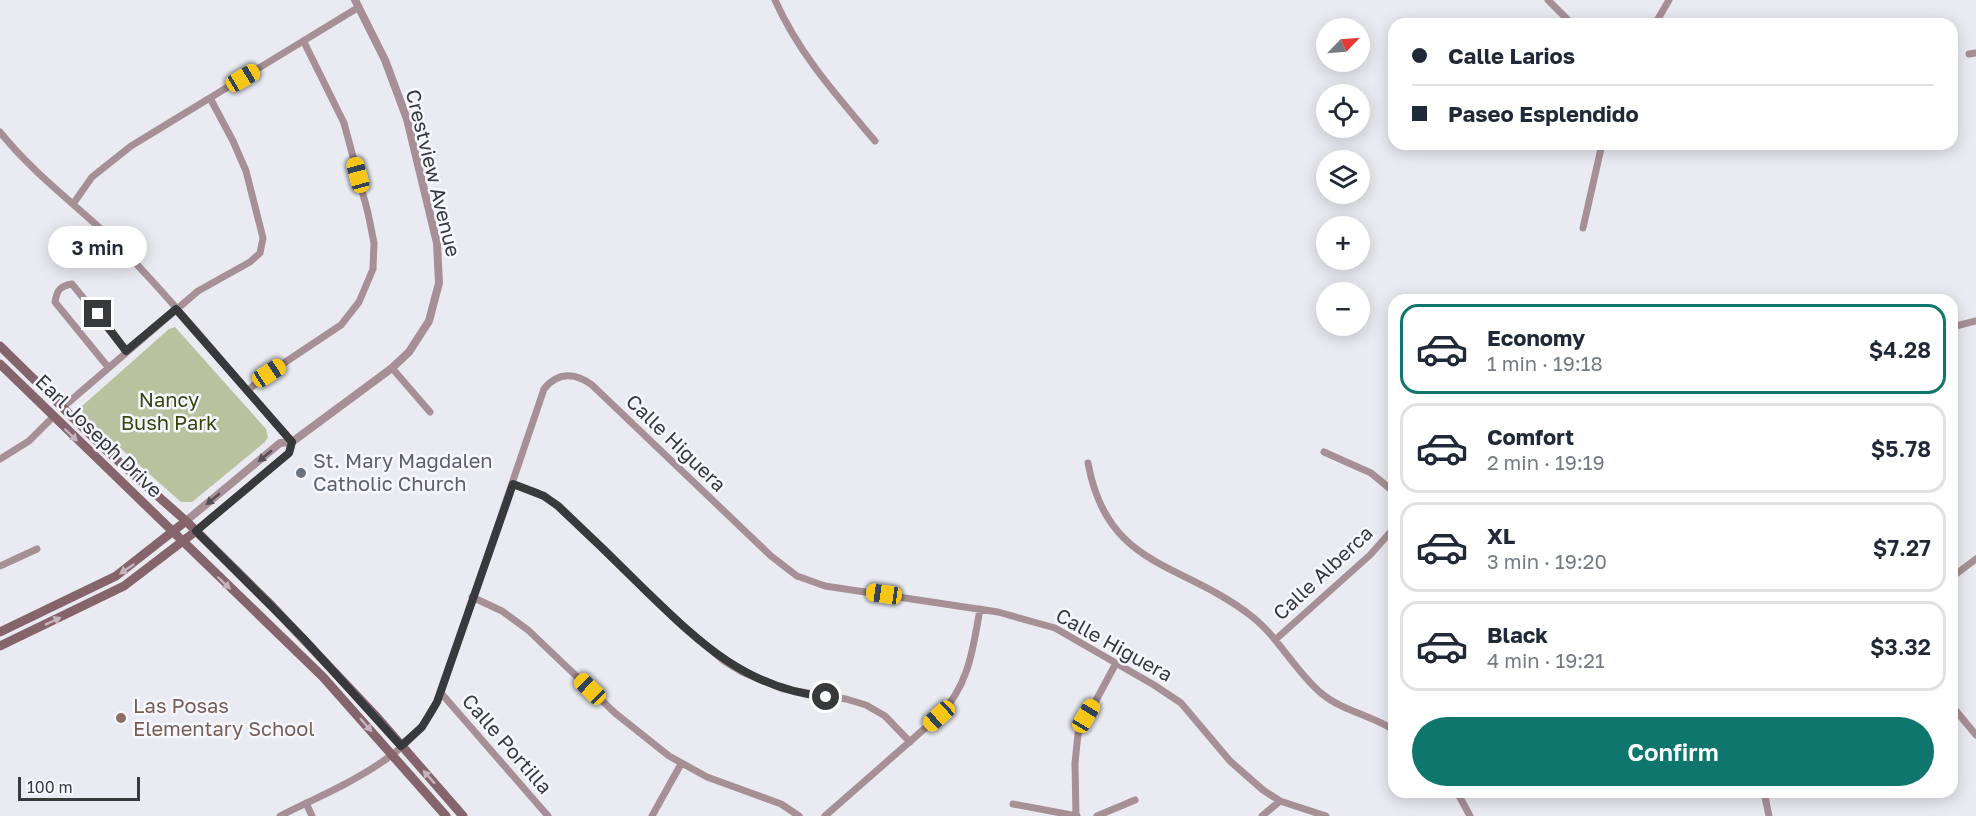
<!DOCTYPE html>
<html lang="en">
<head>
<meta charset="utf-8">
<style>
  :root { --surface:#fff; --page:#f2f2f3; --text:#1f2937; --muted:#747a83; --line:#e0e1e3; --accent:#0f766e }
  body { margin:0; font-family:"Golos Text",sans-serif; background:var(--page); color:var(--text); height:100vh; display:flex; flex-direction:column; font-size:22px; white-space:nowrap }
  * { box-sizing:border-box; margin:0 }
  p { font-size:20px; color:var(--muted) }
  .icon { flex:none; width:33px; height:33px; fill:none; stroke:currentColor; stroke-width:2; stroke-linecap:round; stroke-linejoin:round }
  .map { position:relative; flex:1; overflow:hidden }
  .panel { position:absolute; left:1388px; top:294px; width:570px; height:504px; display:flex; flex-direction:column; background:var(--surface); border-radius:18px; box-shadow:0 3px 15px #0003 }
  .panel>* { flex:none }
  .banner { position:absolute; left:1388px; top:18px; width:570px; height:132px; border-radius:18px; box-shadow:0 3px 15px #0003; display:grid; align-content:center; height:132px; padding:0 24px; background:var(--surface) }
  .needle { width:39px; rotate:65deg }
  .buttons { position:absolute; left:1316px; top:18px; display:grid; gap:12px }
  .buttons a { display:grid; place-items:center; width:54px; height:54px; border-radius:50%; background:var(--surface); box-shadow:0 3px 15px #0003; font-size:30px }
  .scale { position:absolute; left:18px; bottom:15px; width:122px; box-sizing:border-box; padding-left:6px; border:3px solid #38393b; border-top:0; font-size:16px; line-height:21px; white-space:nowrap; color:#38393b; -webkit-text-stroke:4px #f7f8ff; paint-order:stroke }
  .end { position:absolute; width:27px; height:27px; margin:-14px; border:8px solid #38393b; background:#fff; box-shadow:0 0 0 3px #fff }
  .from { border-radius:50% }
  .bubble { position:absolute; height:42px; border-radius:21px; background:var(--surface); box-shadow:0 3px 15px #0003; font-size:20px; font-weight:600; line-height:42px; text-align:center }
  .car { position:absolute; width:18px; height:36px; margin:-18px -9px; border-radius:8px; box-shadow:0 0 4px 2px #0007; background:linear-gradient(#f5c518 24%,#345 0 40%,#f5c518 0 76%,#345 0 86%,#f5c518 0) }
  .banner b { display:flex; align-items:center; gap:21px; height:57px; font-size:22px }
  .banner b+b { border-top:2px solid var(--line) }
  .banner i { width:15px; height:15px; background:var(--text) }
  ul { padding:10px 0 0; list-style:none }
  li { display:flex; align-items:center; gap:18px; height:90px; margin:0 12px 9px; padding:0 12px; border:3px solid var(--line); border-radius:18px }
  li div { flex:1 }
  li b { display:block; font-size:22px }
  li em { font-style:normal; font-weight:600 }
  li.current { border-color:var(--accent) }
  li>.icon { width:54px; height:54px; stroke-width:1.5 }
  .primary-button { display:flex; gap:12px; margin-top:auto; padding:12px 24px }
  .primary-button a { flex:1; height:69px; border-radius:36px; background:var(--accent); color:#fff; font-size:24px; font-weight:600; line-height:69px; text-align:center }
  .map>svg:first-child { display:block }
  .green { fill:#b9c19f }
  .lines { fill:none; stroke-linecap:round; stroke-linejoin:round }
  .minor { stroke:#a79095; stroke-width:7 }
  .tertiary { stroke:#a79095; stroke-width:8 }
  .secondary { stroke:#85646c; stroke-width:9 }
  .oneway { fill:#c4b5bd }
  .oneway2 { fill:#544f52 }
  .route { stroke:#38393b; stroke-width:8 }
  .worship-dot { fill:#6b7280; stroke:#f7f8ff; stroke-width:2 }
  .education-dot { fill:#8d6e63; stroke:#f7f8ff; stroke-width:2 }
  .labels { text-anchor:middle; stroke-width:5; stroke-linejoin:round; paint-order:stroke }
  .street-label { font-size:20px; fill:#38393b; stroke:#f7f8ff }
  .park-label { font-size:20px; fill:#3c440e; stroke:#f7f8ff }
  .worship-label { font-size:20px; fill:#5b616d; stroke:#f7f8ff; text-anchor:start }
  .education-label { font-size:20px; fill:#785e54; stroke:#f7f8ff; text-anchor:start }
</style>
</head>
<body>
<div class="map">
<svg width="1976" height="816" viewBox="0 0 1976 816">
  <rect width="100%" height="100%" fill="#eaebf2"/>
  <path class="green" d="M175 327 266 429 268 437 265 442 192 502H181L84 416 81 407 169 329Z"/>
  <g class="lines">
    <path class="minor" d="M775 0C799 54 837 96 875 141
      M1548 0 1572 24
      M1655 24 1669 0
      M1969 54 1976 53
      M0 132C36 177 82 209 122 249 182 310 235 378 292 442
      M73 204 92 177 131 146 359 7
      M1583 228 1602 144
      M1952 327 1976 321
      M108 367 55 302C57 290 60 286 72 284L126 351
      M392 368 430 412
      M247 391 269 373 341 325 359 302 373 269 374 243 368 213 344 123 304 42
      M62 408 198 291 250 262 260 253 263 238 246 171 233 141 210 98
      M1324 452 1371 473 1394 492
      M0 459 29 441 53 417
      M1088 463C1107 568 1180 561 1250 615 1278 636 1294 670 1321 693 1342 711 1371 715 1394 730
      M513 484 536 492 558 505 674 618 724 661 742 672 783 689 846 699 866 705 885 716 910 742
      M0 566 37 549
      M1952 577 1976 559
      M472 597 502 611 528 630 615 713 669 756 707 777 781 804 799 816
      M1275 640 1370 555 1394 528
      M441 693 548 816
      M1952 706 1976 735
      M1457 792 1470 816
      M1764 792 1769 816
      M306 803 312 816
      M1013 804 1077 816
      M280 816C337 787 417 758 441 693L544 389C558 371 576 373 592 385L771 556 797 576 825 586 998 612 1055 628 1154 685 1181 703 1230 761 1263 790 1280 801 1326 816
      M652 816 681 764
      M825 816 939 716C969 685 973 649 980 609
      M1076 816 1075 763 1078 734 1115 665
      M1097 816 1135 800
      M1262 816 1280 801"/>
    <path class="tertiary" d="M186 521 280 443 292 442 392 368 409 352 429 321 439 283 437 243 407 119 385 60 355 0
      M196 531 289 453 292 442"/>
    <path class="secondary" d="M0 346 108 452 186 521 272 606 375 715 463 816
      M0 364 323 677 446 816
      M0 632 116 576 186 521
      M0 646 124 586 196 531"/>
  </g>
  <defs><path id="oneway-solid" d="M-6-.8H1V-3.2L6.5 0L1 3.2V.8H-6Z" transform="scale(1.5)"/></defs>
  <g class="oneway">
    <use href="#oneway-solid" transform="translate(71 435) rotate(44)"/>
    <use href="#oneway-solid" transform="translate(127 569) rotate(146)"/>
    <use href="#oneway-solid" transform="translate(224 583) rotate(44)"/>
    <use href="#oneway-solid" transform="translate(53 621) rotate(-25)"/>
    <use href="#oneway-solid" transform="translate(366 725) rotate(49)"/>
    <use href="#oneway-solid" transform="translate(429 777) rotate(-131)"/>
  </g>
  <g class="oneway2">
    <use href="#oneway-solid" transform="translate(265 456) rotate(140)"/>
    <use href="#oneway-solid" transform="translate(213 499) rotate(140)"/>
  </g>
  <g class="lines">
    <path class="route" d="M98 314 126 351 176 309 292 442 289 453 196 531 303 638 401 746 422 727 437 702 513 484 544 496 558 506C587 533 616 561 644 589 700 643 745 688 826 697"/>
  </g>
  <circle class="worship-dot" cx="301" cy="473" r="6"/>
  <circle class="education-dot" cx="121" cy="718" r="6"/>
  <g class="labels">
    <g class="street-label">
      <text transform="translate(433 173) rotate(76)" y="7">Crestview Avenue</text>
      <text transform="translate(99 436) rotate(44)" y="7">Earl Joseph Drive</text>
      <text transform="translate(676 443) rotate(44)" y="7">Calle Higuera</text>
      <text transform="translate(1323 573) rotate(-43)" y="7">Calle Alberca</text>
      <text transform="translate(1114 645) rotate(29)" y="7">Calle Higuera</text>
      <text transform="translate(507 744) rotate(49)" y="7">Calle Portilla</text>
    </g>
    <g class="park-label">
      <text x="169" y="407">Nancy<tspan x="169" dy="23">Bush Park</tspan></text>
    </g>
    <g class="worship-label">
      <text x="313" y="468">St. Mary Magdalen<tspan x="313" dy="23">Catholic Church</tspan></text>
    </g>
    <g class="education-label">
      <text x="133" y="713">Las Posas<tspan x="133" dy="23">Elementary School</tspan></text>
    </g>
  </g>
</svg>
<div class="buttons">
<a><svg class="needle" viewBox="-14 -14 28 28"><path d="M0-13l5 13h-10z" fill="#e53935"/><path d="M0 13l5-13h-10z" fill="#747a83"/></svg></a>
<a><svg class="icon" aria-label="locate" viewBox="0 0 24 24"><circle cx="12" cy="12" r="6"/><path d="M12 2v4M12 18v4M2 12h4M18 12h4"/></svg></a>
<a><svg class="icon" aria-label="layers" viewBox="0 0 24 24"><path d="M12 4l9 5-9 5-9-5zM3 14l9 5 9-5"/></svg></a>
<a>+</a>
<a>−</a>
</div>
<div class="scale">100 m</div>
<i class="end from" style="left:826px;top:697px"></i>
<i class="end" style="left:98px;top:314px"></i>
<div class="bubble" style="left:48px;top:226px;width:99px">3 min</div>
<i class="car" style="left:243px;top:78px;rotate:59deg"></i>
<i class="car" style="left:358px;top:175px;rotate:345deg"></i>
<i class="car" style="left:269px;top:373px;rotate:57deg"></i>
<i class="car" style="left:884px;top:594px;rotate:278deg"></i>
<i class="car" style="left:590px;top:689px;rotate:314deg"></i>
<i class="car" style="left:939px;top:716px;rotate:228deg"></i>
<i class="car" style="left:1086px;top:716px;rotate:31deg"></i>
<div class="banner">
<b><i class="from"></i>Calle Larios</b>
<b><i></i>Paseo Esplendido</b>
</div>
<section class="panel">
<ul>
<li class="current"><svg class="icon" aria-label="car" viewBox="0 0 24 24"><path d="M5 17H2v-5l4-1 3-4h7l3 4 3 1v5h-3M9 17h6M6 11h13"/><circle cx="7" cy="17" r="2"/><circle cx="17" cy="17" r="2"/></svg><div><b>Economy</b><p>1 min · 19:18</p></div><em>$4.28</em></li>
<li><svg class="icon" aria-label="car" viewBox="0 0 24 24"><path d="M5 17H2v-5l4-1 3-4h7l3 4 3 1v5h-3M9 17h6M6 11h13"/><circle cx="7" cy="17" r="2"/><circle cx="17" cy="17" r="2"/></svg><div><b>Comfort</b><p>2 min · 19:19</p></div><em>$5.78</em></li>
<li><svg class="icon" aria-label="car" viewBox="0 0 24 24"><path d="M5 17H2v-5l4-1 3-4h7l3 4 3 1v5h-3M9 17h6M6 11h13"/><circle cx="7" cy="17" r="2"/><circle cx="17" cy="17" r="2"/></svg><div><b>XL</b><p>3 min · 19:20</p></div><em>$7.27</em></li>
<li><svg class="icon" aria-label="car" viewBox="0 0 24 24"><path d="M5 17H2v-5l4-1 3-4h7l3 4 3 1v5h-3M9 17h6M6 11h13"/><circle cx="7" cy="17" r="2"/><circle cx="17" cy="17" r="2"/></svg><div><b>Black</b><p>4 min · 19:21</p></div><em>$3.32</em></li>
</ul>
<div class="primary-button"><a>Confirm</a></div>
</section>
</div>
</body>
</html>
